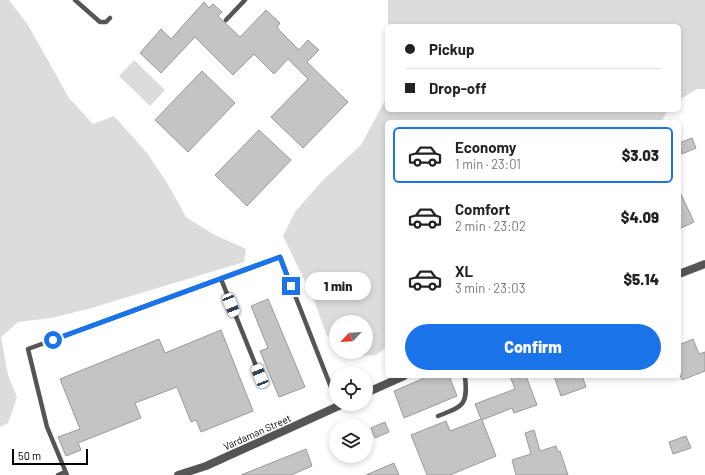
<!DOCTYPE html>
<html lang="en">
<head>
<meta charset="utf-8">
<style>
  :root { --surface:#fff; --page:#f6f6f6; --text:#222; --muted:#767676; --line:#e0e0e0; --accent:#1a73e8 }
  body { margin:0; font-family:Barlow,sans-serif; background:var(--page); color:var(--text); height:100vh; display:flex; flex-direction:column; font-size:15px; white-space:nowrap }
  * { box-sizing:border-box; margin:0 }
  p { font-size:13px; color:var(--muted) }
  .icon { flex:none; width:22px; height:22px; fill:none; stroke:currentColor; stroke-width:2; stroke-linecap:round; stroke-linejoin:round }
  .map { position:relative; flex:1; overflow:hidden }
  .panel { position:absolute; left:385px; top:120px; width:296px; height:258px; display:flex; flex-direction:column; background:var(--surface); border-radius:6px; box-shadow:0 2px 6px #0003 }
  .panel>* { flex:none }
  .banner { position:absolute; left:385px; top:24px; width:296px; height:88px; border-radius:6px; box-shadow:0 2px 6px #0003; display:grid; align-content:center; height:88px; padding:0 20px; background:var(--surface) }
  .needle { width:26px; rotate:245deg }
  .tools { position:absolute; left:329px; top:315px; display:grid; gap:8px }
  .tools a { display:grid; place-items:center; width:44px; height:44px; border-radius:50%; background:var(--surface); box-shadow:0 2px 6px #0003; font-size:20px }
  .scale { position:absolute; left:12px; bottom:10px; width:76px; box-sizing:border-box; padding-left:4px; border:2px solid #000; border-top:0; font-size:11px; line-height:14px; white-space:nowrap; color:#000; -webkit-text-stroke:3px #fff; paint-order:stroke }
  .end { position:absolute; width:18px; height:18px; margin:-9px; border:5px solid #1a73e8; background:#fff; box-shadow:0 0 0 2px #fff }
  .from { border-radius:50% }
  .bubble { position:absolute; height:28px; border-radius:14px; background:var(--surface); box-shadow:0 2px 6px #0003; font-size:13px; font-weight:800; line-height:28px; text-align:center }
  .car { position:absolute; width:12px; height:24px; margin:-12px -6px; border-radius:5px; box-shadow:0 0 3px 1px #0007; background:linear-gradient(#fff 24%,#345 0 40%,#fff 0 76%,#345 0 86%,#fff 0) }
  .banner b { display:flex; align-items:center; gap:14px; height:38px; font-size:15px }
  .banner b+b { border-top:1px solid var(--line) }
  .banner i { width:10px; height:10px; background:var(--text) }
  ul { padding:7px 0 0; list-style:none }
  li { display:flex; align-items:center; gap:12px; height:56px; margin:0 8px 6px; padding:0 12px; border:2px solid transparent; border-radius:6px }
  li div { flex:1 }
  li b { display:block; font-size:15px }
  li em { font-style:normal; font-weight:800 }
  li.current { border-color:var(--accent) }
  li>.icon { width:36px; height:36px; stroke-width:1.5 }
  .button { display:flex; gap:8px; margin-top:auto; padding:8px 20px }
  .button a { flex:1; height:46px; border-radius:24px; background:var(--accent); color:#fff; font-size:16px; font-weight:800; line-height:46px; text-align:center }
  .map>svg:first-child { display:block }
  .green { fill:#dcdcdc }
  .building { fill:#c4c4c4; stroke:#999 }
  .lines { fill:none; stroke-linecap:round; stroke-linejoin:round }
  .lane { stroke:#555; stroke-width:4.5 }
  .street { stroke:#555; stroke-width:8 }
  .route { stroke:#1a73e8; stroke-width:5 }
  .labels { text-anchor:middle; stroke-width:3; stroke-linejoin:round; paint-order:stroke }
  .street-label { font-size:10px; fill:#000; stroke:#fff }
</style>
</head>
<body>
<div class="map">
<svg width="705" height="475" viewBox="0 0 705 475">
  <rect width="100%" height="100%" fill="#fff"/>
  <path class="green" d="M0 0H9L28 25 69 98 93 124 114 116 147 153 169 186 186 217 213 234 246 249 244 262 88 309 51 318 18 322 1 337 8 375 17 397 8 423 0 427Z
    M388 0H705V89H697L679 100V26H388Z
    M134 60 165 90 150 106 119 76Z
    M387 97V110H668L661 122H387V347L376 355 344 357 340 352H366V322H336V347L326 334 314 300 283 236 295 212 322 181 361 145Z"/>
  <path class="building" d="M204 2 209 8 213 4 222 12 218 16 240 37 266 10 280 23 277 27 279 30 299 50 308 40 319 50 307 62 348 102 303 148 271 117 308 79 288 59 274 74 254 54 233 75 195 37 161 73 140 53 161 29 171 39Z
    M202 71 235 103 188 152 155 120Z
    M259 130 291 160 247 206 215 175Z
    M692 138 696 148 682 154 679 143Z
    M679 190 694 222 679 229Z
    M268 299 305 387 279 397 260 351 268 348 251 306Z
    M221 330 253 411 201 432 196 420 191 422 177 387 135 403 141 418 78 443 81 450 66 456 58 437 80 429 60 379 159 339 165 353Z
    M693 339 699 354 705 352V371L682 380 679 373V345Z
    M429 376H449L457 396 404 418 394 391Z
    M510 376H526L537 405 514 413 512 408 482 420 496 456 450 475H427L411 435 446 421 450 431 481 419 475 404 515 389Z
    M554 376H582L586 387 561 396Z
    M385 422 389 432 375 438 371 428Z
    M534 430 540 451 556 446 558 452 560 451 568 475H516L512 460 531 454 525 433Z
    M686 436 691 448 673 454 669 442Z
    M306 449 312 466 291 475H241Z
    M394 463 399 475H366Z"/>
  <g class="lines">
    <path class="lane" d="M75 0 100 22H106L110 18
      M226 20 245 0
      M221 279 260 376
      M438 416C464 406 468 405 465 376
      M58 475 65 472
      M67 475 47 427 28 349 280 257 336 400"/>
    <path class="street" d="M679 274 705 264
      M366 393 404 376
      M178 475 206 466 343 404"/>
  </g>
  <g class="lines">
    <path class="route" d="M53 340 280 257 291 286"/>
  </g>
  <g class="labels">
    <g class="street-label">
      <text transform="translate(257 432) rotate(-24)" y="4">Vardaman Street</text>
    </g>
  </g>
</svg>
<div class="tools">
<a><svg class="needle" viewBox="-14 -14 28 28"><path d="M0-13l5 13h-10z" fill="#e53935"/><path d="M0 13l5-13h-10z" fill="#767676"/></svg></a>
<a><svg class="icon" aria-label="locate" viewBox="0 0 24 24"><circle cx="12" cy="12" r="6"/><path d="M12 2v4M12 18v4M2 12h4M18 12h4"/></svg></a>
<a><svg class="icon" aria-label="layers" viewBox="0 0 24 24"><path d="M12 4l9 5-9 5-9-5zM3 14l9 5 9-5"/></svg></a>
</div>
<div class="scale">50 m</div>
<i class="end from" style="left:53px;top:340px"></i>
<i class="end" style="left:291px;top:286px"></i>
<div class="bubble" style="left:305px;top:272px;width:66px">1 min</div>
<i class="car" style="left:231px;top:305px;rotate:158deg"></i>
<i class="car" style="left:260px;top:376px;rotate:338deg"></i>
<div class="banner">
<b><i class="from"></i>Pickup</b>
<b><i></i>Drop-off</b>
</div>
<section class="panel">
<ul>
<li class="current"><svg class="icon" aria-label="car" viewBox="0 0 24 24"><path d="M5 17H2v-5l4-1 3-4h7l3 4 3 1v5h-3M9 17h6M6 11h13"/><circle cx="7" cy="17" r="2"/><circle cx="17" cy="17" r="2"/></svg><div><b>Economy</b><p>1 min · 23:01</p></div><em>$3.03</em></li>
<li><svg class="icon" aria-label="car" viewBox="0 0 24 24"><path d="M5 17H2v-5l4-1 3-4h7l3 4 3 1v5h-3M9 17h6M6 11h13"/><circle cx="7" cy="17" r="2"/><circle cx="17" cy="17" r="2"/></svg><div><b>Comfort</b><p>2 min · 23:02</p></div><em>$4.09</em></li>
<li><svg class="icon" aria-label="car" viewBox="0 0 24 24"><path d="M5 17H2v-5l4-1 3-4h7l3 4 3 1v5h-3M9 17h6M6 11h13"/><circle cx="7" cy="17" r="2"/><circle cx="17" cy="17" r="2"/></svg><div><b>XL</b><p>3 min · 23:03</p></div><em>$5.14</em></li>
</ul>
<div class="button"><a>Confirm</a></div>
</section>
</div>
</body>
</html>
